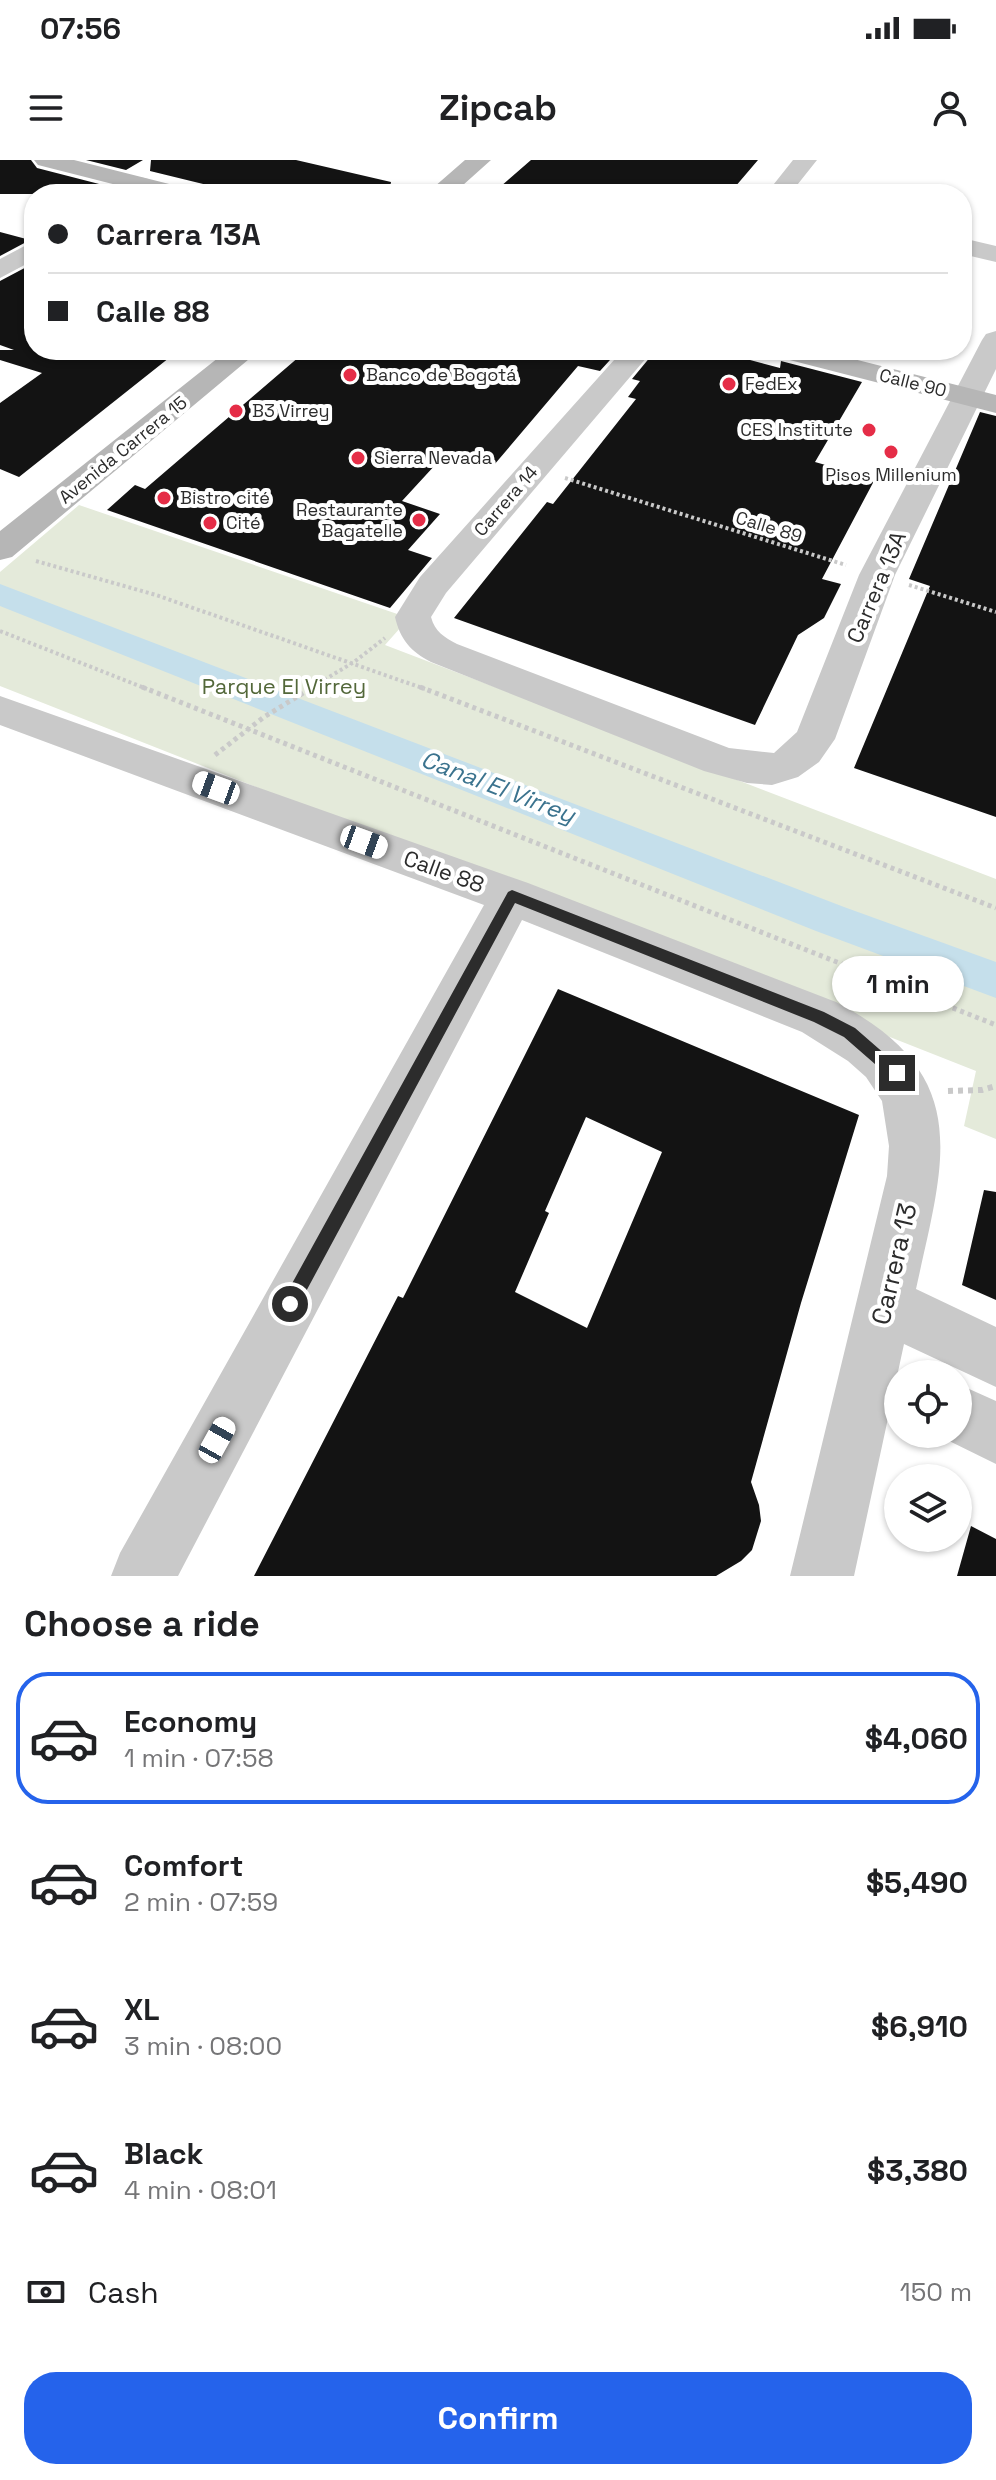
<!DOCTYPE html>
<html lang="en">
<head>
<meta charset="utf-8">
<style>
  :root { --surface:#fff; --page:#f2f2f2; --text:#202124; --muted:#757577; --line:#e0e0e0; --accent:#2563eb }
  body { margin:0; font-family:"Space Grotesk",sans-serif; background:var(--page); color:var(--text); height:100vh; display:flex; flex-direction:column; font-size:30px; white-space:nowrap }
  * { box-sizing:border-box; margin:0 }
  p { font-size:26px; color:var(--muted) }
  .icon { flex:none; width:44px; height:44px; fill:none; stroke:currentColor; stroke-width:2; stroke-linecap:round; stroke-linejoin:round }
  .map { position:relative; height:1416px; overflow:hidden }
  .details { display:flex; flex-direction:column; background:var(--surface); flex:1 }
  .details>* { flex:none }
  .top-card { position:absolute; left:24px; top:24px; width:948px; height:176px; border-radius:32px; box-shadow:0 2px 6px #0004; display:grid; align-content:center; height:176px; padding:0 24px; background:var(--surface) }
  .tools { position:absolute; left:884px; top:1200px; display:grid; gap:16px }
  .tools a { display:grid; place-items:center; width:88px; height:88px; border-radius:50%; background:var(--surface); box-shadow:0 2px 6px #0004; font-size:40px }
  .end { position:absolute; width:36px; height:36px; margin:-18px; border:10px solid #2c2c2c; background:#fff; box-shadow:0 0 0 4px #fff }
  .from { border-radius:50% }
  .bubble { position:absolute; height:56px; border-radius:28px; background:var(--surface); box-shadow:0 2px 6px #0004; font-size:26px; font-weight:700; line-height:56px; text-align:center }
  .car { position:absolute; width:24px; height:48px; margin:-24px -12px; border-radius:10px; box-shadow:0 0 6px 2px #0007; background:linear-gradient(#fff 24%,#345 0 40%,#fff 0 76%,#345 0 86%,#fff 0) }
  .top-card b { display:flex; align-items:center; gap:28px; height:76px; font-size:30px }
  .top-card b+b { border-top:2px solid var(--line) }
  .top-card i { width:20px; height:20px; background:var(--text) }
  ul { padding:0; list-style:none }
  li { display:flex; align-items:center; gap:24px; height:132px; margin:0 16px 12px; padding:0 8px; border:4px solid transparent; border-radius:32px }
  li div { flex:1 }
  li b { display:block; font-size:30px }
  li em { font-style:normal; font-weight:700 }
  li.on { border-color:var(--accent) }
  li>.icon { width:72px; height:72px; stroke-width:1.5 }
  h2 { padding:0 24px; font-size:36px; line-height:96px }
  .pay { display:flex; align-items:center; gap:20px; height:88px; padding:0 24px; font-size:30px }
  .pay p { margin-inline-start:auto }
  .cta { display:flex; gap:16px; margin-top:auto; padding:16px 24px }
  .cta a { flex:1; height:92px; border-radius:32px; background:var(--accent); color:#fff; font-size:32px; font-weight:700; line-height:92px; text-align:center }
  .status { display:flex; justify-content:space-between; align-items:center; height:56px; padding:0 40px; background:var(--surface); direction:ltr }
  .status svg { height:22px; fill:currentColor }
  header { display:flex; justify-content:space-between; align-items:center; height:104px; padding:0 24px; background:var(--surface); font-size:36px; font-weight:700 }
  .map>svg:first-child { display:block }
  .green { fill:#e4eada }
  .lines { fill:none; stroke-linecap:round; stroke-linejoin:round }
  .canal { fill:#c5dfeb; fill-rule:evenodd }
  .building { fill:#131313; fill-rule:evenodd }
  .path-far2 { stroke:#c9c9c9; stroke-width:4; stroke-dasharray:3 3; stroke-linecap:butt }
  .path-far1 { stroke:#c9c9c9; stroke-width:5; stroke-dasharray:4 4; stroke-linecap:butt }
  .path { stroke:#c9c9c9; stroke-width:6; stroke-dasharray:5 5; stroke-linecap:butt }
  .street { fill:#c9c9c9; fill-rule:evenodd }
  .secondary { fill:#b6b6b6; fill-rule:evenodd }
  .route { fill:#2c2c2c }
  .poi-dot { fill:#e52d47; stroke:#fff; stroke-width:3 }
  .labels { text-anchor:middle; stroke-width:8; stroke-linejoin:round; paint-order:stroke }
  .far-poi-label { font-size:18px; fill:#2c2c2c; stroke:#fff; text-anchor:start }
  .far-street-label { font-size:18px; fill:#2c2c2c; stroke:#fff }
  .street-label { font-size:22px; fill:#2c2c2c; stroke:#fff }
  .park-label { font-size:22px; fill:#53683a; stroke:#fff }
  .water-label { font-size:24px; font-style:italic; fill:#3b738e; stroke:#fff }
  .near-street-label { font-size:26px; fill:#2c2c2c; stroke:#fff }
</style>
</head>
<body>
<div class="status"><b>07:56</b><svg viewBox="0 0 49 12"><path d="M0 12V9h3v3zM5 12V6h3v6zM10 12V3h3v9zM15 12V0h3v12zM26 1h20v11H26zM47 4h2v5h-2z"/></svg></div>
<header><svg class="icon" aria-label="menu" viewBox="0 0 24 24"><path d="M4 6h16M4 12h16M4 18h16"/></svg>Zipcab<svg class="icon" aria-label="person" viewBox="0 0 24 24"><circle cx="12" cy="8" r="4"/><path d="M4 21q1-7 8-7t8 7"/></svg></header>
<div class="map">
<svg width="996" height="1416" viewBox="0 0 996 1416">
  <rect width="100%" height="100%" fill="#fff"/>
  <path class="green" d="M79 345 409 458 385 485 996 719V979L964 966 976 911 0 526V412Z"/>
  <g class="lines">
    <path class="canal" d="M0 424 844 747 996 802V838L816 771 0 446Z"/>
  </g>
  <path class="building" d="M0 0H31L37 8 103 25 87 34H0Z
    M86 0H143L126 10Z
    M151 0H296L391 22 389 34H244L150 11Z
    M531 0H758L729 34H492Z
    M0 72 30 80 0 96Z
    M34 103V190H179L19 317 0 309V243L42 213 0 200V190H14L0 185V121Z
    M307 190H619L600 211 578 206 494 305 448 291 402 341 440 354 408 390 432 398 390 448 107 350 135 325 145 329Z
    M656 190H713L780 208 781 201 862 222 815 302 875 319 822 419 841 424 824 458 798 475 755 565 454 458 547 342 553 344 636 239 628 237 640 221 632 219Z
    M980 252 996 256V657L854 608 930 426 909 419Z
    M558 829 859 955 801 1143 751 1322 759 1345 761 1361 752 1390 741 1401 716 1416H254L398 1136 403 1138ZM586 957 662 992 587 1168 515 1132 549 1053 545 1051Z
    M984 1030 996 1032V1140L962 1125Z
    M971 1366 996 1379V1416H957Z"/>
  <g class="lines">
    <path class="path-far2" d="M565 318 846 405
      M36 401 156 435 425 529
      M909 425 996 452
      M0 471 147 529
      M309 529 354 502 385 478"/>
    <path class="path-far1" d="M142 527 996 865
      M420 527 996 748
      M215 595 264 557 313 527"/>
    <path class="path" d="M948 931 982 930 996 926"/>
    <path class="street" d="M793 0H817L790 34H766Z
      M140 17 148 19 152 24 140 34H111L115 29Z
      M962 78 996 86V102L962 94Z
      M34 81V100L0 118V99Z
      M996 171V209L895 415 835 579 819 602 798 617 772 625 747 623 704 611 431 502C411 492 400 479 395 457L420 417 623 190H653L446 433 431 457C435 472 444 477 457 484L729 588 774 593 797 572 859 415 982 180 986 174Z
      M0 536 528 723 836 842C976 915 944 1000 916 1129L996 1167V1227L904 1184 854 1416H790L887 1016 889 986 882 941 866 917 848 901 802 872 522 760 178 1416H111L120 1393 484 745 0 565Z
      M958 1224 996 1241V1304L937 1275 958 1274Z"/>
    <path class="secondary" d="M34 0H74L189 29 193 34H152L38 5Z
      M465 0H491L453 34H426Z
      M228 190H260L12 397 0 400V371Z
      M770 190H818L996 235V253L774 196Z"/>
  </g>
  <path class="route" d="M512 730 824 852 855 868 902 909V918H891L844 877 814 862 515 743 296 1150 290 1152 284 1150 282 1144 284 1138 508 732Z"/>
  <g class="poi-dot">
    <circle cx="350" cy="215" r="8"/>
    <circle cx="729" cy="224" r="8"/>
    <circle cx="236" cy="251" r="8"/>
    <circle cx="869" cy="270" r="8"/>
    <circle cx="891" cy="292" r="8"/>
    <circle cx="358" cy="298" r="8"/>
    <circle cx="164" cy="338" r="8"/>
    <circle cx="419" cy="360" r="8"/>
    <circle cx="210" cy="363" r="8"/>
  </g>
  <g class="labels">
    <g class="far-poi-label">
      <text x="366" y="221">Banco de Bogotá</text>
      <text x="745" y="230">FedEx</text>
      <text x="252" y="257">B3 Virrey</text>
      <text x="853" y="276" text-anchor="end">CES Institute</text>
      <text x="374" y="304">Sierra Nevada</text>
      <text x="891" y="321" text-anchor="middle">Pisos Millenium</text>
      <text x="180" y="344">Bistro cité</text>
      <text x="403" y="356" text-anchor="end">Restaurante<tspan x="403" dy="21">Bagatelle</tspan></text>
      <text x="226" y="369">Cité</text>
    </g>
    <g class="far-street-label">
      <text transform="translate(913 223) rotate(14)" y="6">Calle 90</text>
      <text transform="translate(123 290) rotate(-39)" y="6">Avenida Carrera 15</text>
      <text transform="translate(506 341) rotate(-49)" y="6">Carrera 14</text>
      <text transform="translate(769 367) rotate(17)" y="6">Calle 89</text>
    </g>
    <g class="street-label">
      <text transform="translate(876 427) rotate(-67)" y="8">Carrera 13A</text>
      <text transform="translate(444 711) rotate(20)" y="8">Calle 88</text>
    </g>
    <g class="park-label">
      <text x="284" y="534">Parque El Virrey</text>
    </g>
    <g class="water-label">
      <text transform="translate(498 627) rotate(21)" y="8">Canal El Virrey</text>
    </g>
    <g class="near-street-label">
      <text transform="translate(894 1104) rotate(-77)" y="9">Carrera 13</text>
    </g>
  </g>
</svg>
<div class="tools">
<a><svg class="icon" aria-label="locate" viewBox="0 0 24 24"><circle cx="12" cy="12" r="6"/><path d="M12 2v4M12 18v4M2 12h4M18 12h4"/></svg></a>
<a><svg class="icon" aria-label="layers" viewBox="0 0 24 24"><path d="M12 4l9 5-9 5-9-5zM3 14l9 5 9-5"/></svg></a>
</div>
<i class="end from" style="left:290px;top:1144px"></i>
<i class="end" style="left:897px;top:913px"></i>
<div class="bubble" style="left:832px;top:796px;width:132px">1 min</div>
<i class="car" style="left:216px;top:628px;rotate:290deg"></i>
<i class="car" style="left:364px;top:682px;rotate:110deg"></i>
<i class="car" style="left:217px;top:1280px;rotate:29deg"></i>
<div class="top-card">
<b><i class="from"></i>Carrera 13A</b>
<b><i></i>Calle 88</b>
</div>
</div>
<section class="details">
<h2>Choose a ride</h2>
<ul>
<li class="on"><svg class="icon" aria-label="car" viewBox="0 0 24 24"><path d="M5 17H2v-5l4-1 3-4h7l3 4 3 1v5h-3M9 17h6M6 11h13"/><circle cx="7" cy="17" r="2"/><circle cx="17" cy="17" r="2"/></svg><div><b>Economy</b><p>1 min · 07:58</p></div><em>$4,060</em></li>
<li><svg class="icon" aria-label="car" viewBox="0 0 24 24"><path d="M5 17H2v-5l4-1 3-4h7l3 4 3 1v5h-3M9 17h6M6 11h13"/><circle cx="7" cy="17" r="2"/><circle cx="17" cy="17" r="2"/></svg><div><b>Comfort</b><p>2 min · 07:59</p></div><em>$5,490</em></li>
<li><svg class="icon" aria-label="car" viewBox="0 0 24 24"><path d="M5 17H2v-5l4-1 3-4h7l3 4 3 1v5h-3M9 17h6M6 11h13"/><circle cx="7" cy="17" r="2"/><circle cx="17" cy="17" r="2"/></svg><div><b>XL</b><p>3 min · 08:00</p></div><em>$6,910</em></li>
<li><svg class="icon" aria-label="car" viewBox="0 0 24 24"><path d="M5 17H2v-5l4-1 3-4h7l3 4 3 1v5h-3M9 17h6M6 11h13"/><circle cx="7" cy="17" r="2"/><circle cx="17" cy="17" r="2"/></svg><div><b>Black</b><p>4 min · 08:01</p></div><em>$3,380</em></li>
</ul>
<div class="pay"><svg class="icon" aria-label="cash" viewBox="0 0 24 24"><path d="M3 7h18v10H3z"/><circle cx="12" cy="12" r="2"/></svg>Cash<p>150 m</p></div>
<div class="cta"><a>Confirm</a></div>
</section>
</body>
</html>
